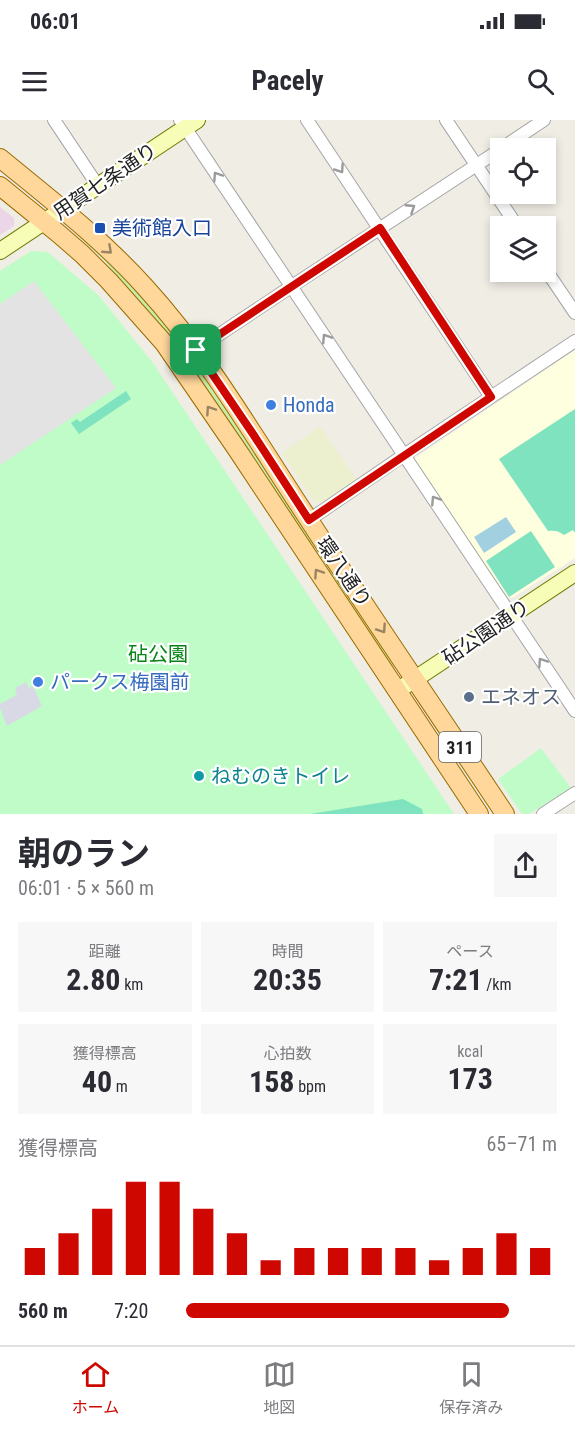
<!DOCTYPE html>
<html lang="ja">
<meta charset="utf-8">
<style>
body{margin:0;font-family:"Roboto Condensed","Noto Sans JP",sans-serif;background:#f7f7f7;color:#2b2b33;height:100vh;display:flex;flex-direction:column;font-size:22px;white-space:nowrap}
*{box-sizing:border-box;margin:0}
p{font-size:20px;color:#7c7c81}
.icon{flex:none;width:33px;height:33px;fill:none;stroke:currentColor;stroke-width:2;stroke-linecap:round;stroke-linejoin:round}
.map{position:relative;height:694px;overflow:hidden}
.sheet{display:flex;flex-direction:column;background:#fff;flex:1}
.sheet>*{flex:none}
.buttons{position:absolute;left:490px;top:18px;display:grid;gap:12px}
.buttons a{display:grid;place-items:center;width:66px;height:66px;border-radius:0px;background:#fff;box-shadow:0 3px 9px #0003;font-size:30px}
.pin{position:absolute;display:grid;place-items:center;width:51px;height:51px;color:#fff;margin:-26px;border-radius:12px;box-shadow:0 3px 9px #0006}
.round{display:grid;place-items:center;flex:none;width:63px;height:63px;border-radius:0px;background:#f7f7f7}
.overview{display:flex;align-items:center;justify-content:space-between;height:102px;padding:0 18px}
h1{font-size:33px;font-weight:700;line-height:45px}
.figures{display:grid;grid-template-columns:repeat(3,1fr);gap:9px;height:102px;padding:6px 18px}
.figures div{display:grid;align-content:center;border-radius:0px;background:#f7f7f7;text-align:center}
.figures b{font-size:30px;font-weight:700}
.figures small{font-size:16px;font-weight:400}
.figures p{font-size:16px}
.chart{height:168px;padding:12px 18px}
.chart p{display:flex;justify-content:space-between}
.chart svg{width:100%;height:108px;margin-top:6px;stroke:#ce0700;stroke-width:6}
ul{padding:0 18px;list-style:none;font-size:20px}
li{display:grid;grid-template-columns:96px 72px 1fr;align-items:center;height:45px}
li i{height:15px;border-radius:8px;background:#ce0700}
.status{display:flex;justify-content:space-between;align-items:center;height:42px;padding:0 30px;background:#fff;direction:ltr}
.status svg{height:16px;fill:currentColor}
header{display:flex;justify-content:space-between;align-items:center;height:78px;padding:0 18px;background:#fff;font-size:27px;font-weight:700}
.tabs{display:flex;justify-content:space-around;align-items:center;height:84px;border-top:2px solid #e1e1e2;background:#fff;font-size:16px;color:#7c7c81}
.tabs a{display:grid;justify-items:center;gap:3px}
.tabs .selected{color:#ce0700}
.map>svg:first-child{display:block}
.industrial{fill:#ead6e6}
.education{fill:#feffdf}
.farmland{fill:#ecf0cf}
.grass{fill:#c8eda8}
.park{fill:#c0fcc7}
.pitch{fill:#7fe3c0}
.parking{fill:#e3e3e3}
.plaza{fill:#d9d9e6}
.water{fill:#a3d0e0}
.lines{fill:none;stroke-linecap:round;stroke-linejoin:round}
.street-casing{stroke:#a6a6a6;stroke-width:14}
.secondary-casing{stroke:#6b7c00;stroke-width:18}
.primary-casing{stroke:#9a6c00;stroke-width:20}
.street{stroke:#fff;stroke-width:12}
.secondary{stroke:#f7fdb6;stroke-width:16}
.primary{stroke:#ffd79b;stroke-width:18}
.oneway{stroke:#9a9a9a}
.oneway2{stroke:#9a8463}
.route-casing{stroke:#fff;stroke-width:12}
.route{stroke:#ce0700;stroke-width:8}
.transit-dot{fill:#1a4fb4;stroke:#fff;stroke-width:2}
.shop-dot{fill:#3f7fe0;stroke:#fff;stroke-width:2}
.service-dot{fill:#5c6f8a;stroke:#fff;stroke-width:2}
.culture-dot{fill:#0f9aa8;stroke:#fff;stroke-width:2}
.labels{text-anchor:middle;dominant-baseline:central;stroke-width:4.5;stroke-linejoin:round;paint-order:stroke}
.shield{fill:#fff;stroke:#626262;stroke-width:1.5}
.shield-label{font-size:18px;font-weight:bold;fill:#1f1f1f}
.street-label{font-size:20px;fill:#1f1f1f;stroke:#fff}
.transit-label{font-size:20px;fill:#164399;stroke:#fff;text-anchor:start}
.shop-label{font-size:20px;fill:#366cbe;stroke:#fff;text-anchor:start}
.park-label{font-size:20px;fill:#068515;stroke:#fff}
.service-label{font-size:20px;fill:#4e5e75;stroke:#fff;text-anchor:start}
.culture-label{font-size:20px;fill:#0d838f;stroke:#fff;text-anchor:start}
</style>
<div class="status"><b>06:01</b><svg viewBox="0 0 49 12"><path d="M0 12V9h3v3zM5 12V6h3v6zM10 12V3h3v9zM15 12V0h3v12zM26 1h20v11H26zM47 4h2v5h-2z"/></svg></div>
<header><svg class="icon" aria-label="menu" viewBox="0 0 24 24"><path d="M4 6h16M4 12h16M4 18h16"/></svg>Pacely<svg class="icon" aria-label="search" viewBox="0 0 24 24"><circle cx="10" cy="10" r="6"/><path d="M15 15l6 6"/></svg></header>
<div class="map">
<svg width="575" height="694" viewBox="0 0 575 694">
<rect width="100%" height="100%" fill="#f0ede5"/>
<path class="industrial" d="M0,87L14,98V106L0,115Z"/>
<path class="education" d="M575,230V438L512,478L508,477L413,343L415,338Z"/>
<path class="farmland" d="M320,306L357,360L322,383L314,381L282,333Z"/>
<path class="grass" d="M76,110C102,134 128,159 151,186C171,209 189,235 207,260L396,544L391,548L129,172L105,141L75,113Z"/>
<path class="park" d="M31,131L48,132L99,176L153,243L454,694H0V151Z
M541,628L571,668L529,694H522L498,659Z"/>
<path class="pitch" d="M126,271L131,279L79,314L71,303L77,299L80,302Z
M575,289V413L573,410L564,415C559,411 555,410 548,411L499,339Z
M531,411L555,447L509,477L486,441Z
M403,679L422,689L423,694H310Z"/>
<path class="parking" d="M34,161L116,268L0,345V184Z"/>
<path class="plaza" d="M26,562L29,568L33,566L42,586L7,606L0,588V584L17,575L15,568Z"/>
<path class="water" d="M506,397L516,412L484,433L474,417Z"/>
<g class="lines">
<g class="street-casing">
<path id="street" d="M54,0L98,66
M180,0L575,591
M307,0L491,277
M446,0L517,106
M502,28L544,0
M546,150L575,193
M196,230L292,166L501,29
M309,400L410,331L575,221
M543,694L575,673"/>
</g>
<g class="secondary-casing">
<path id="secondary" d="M0,131L197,0
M397,571L575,453"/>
</g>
<g class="primary-casing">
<path id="primary" d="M0,38C50,79 102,119 145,167C209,237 257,322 309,400C373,499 440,596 505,694
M0,66L59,114L82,134L109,161L164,223L236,328L479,694"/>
</g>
<use href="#street" class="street"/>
<use href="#secondary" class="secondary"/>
<use href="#primary" class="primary"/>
</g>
<defs><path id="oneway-chevron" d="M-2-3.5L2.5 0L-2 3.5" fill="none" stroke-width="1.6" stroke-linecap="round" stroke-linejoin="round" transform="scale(1.5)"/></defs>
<g class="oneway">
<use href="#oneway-chevron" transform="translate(340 49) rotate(56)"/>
<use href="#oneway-chevron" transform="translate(217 56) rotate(-124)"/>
<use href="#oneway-chevron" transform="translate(411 88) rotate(-33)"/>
<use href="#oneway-chevron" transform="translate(326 218) rotate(-123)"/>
<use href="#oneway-chevron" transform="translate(435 380) rotate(-123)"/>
<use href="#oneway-chevron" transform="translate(542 542) rotate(-124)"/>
</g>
<g class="oneway2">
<use href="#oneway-chevron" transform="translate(108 130) rotate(43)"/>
<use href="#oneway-chevron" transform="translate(210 290) rotate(-124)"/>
<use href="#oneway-chevron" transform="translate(318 453) rotate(-124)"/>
<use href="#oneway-chevron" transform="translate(382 509) rotate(56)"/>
</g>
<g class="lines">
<g class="route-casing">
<path id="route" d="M380,108L491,277L309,400L253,314L196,230Z"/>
</g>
<use href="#route" class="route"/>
</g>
<rect class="transit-dot" x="94" y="102" width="12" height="12" rx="3"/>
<g class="shop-dot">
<circle cx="271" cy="285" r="6"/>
<circle cx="38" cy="562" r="6"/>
</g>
<circle class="service-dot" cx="469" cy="577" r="6"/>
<circle class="culture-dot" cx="199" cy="656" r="6"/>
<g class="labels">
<rect class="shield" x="439" y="612" width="42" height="30" rx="4.5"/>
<g class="shield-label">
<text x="460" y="627">311</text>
</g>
<g class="street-label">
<text transform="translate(105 61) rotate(-34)">用賀七条通り</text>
<text transform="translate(344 452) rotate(56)">環八通り</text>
<text transform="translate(486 512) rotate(-34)">砧公園通り</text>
</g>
<g class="transit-label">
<text x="112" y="108">美術館入口</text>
</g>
<g class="shop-label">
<text x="283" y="285">Honda</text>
<text x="50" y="562">パークス梅園前</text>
</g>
<g class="park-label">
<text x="158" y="534">砧公園</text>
</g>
<g class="service-label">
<text x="481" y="577">エネオス</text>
</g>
<g class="culture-label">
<text x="211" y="656">ねむのきトイレ</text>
</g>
</g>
</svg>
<div class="buttons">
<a><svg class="icon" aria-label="locate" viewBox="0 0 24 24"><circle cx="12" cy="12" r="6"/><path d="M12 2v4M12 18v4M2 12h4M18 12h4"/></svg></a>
<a><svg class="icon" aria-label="layers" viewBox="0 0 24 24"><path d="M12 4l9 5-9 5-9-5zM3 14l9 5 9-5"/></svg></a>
</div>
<div class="pin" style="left:196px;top:230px;background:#1e9e55"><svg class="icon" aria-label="arrive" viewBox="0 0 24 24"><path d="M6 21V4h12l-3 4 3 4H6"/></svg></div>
</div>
<section class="sheet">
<div class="overview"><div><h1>朝のラン</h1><p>06:01 · 5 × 560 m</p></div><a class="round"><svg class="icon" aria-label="share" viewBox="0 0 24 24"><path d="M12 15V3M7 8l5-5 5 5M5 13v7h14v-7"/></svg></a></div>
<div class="figures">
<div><p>距離</p><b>2.80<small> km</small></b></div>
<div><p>時間</p><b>20:35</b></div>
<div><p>ペース</p><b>7:21<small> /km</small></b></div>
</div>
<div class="figures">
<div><p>獲得標高</p><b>40<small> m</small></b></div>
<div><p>心拍数</p><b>158<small> bpm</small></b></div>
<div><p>kcal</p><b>173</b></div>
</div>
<div class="chart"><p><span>獲得標高</span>65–71 m</p>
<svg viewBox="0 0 160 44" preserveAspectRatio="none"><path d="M5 44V33M15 44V27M25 44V17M35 44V6M45 44V6M55 44V17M65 44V27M75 44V38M85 44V33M95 44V33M105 44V33M115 44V33M125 44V38M135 44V33M145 44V27M155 44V33"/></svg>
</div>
<ul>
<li><b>560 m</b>7:20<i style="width:87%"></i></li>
</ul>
</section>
<nav class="tabs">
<a class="selected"><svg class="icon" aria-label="home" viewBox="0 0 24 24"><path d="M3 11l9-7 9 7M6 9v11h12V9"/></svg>ホーム</a>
<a><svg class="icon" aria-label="map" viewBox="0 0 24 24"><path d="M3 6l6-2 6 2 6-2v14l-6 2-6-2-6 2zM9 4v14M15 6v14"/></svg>地図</a>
<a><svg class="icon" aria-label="saved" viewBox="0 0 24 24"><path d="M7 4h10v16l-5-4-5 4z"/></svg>保存済み</a>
</nav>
